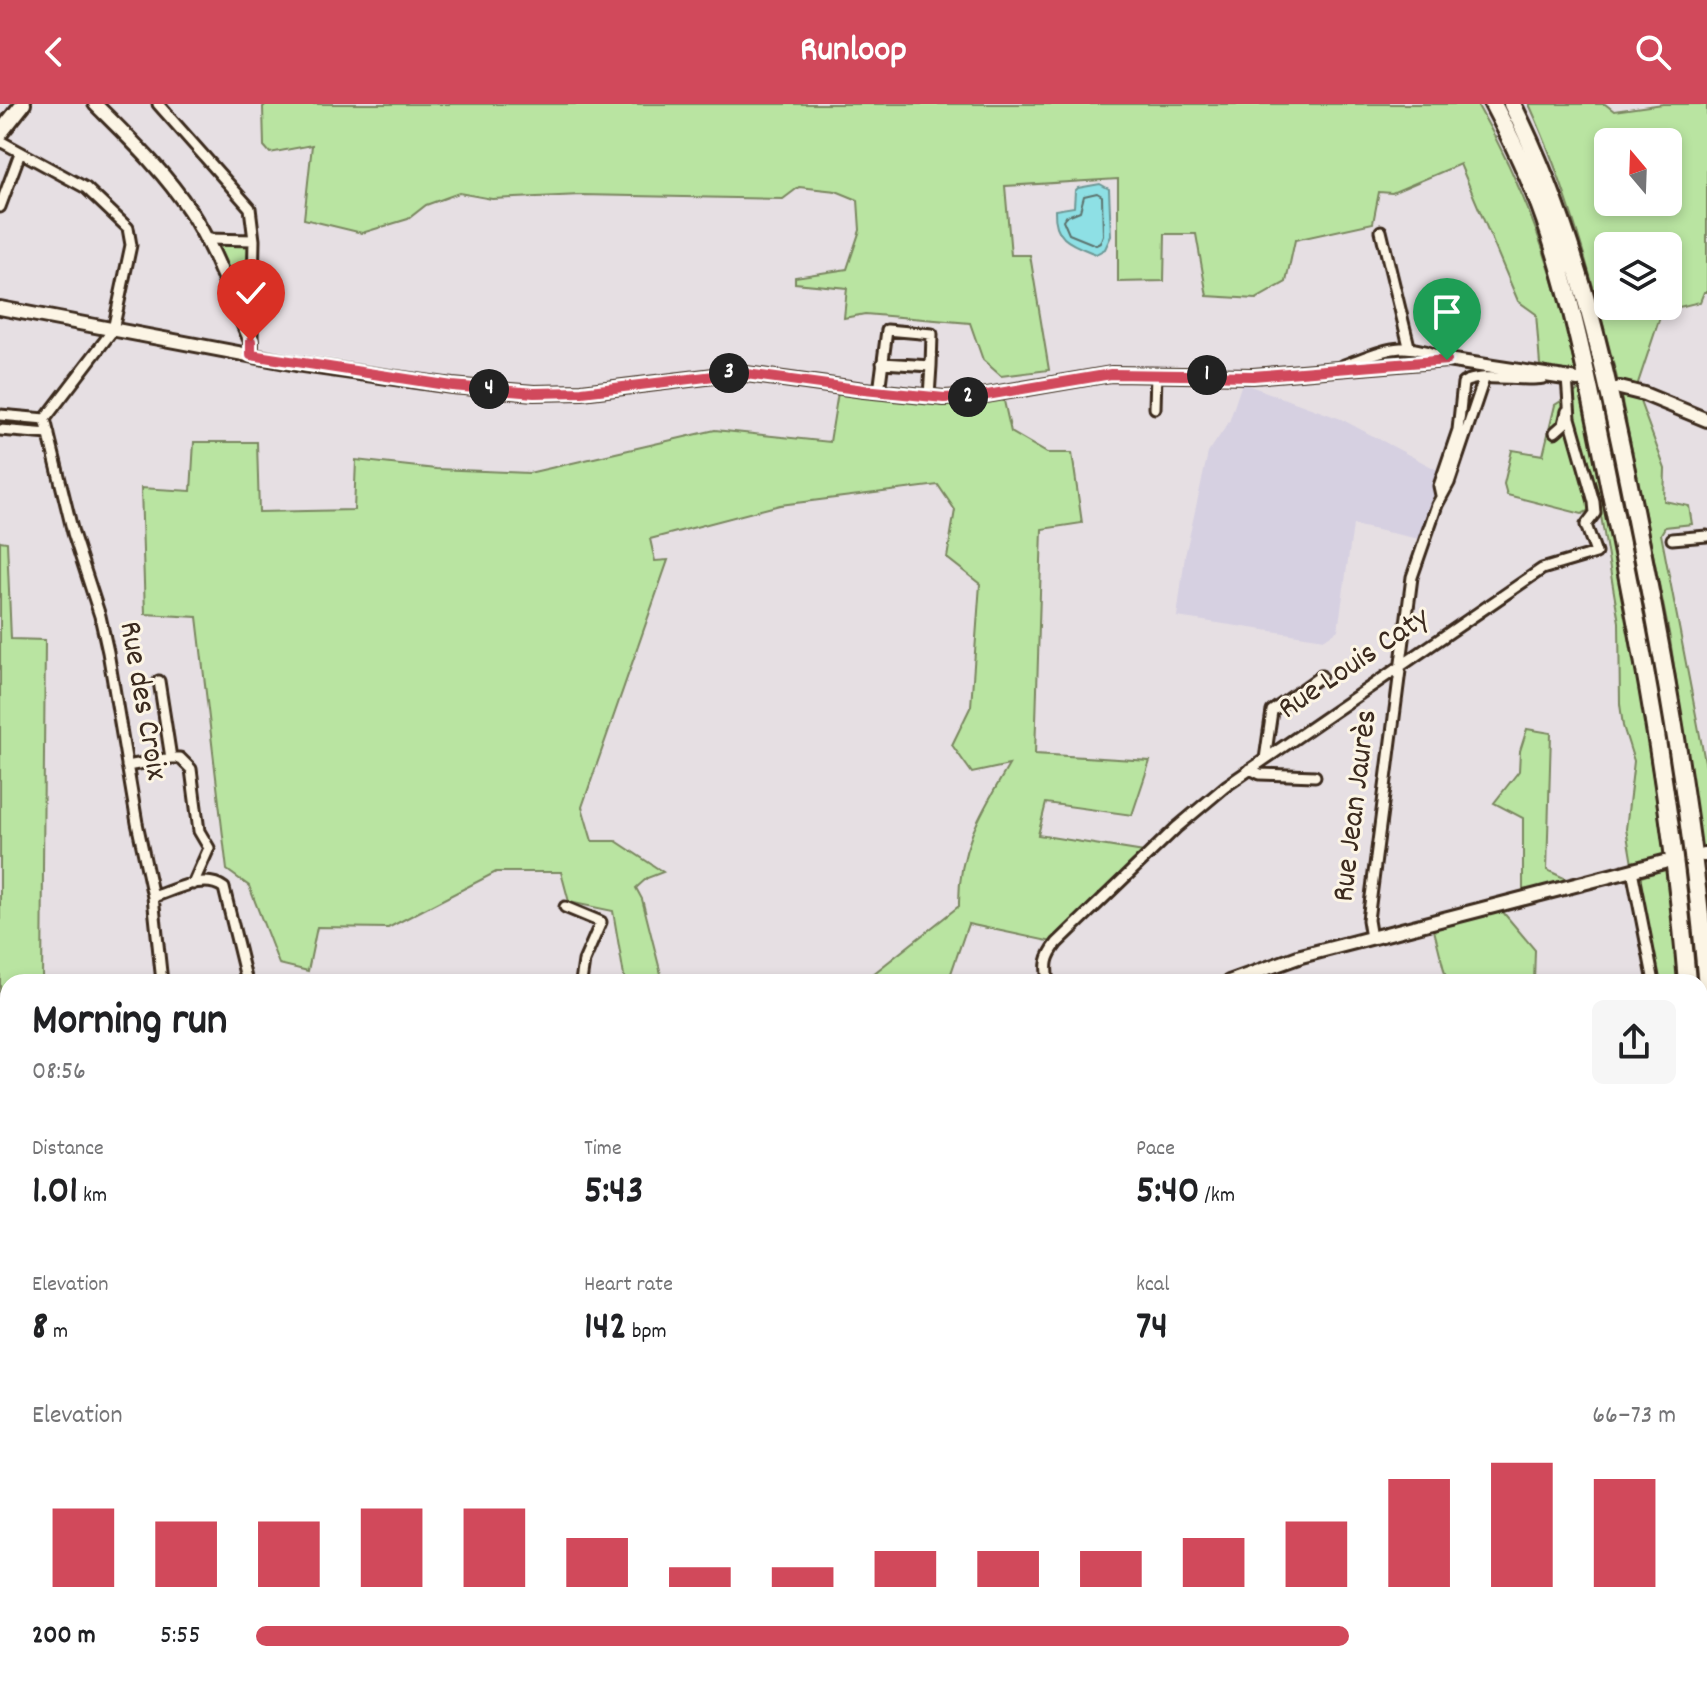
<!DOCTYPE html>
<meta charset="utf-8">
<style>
body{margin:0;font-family:Dekko,sans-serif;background:#f6f6f6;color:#202124;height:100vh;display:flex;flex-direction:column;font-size:30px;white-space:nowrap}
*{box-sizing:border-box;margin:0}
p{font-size:26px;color:#757577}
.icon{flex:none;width:44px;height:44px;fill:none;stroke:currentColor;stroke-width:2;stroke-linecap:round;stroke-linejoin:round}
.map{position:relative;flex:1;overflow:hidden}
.details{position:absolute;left:0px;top:870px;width:1708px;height:710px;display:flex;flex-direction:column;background:#fff;border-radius:24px 24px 0 0;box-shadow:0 4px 12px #0003}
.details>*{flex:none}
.needle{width:52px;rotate:341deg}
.tools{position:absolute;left:1594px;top:24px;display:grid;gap:16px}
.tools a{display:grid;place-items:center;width:88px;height:88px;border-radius:12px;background:#fff;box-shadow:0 4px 12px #0003;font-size:40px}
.pin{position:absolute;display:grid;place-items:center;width:68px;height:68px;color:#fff;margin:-82px -34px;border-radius:50% 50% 50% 0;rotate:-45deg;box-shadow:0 0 8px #0007}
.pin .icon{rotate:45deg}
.km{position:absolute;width:40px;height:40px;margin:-20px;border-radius:50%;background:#222;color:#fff;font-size:22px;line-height:40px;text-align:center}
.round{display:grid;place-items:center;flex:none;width:84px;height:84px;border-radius:12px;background:#f6f6f6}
.head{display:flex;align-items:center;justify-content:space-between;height:136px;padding:0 32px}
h1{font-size:44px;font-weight:700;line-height:60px}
.stats{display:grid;grid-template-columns:repeat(3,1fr);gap:12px;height:136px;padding:8px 32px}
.stats div{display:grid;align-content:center}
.stats b{font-size:40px;font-weight:700}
.stats small{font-size:22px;font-weight:400}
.stats p{font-size:22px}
.chart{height:224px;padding:16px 32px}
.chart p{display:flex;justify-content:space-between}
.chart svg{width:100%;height:144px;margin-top:8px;stroke:#d1495b;stroke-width:6}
ul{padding:0 32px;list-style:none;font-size:26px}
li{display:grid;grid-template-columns:128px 96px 1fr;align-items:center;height:60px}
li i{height:20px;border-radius:10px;background:#d1495b}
header{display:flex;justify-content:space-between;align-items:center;height:104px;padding:0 32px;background:#d1495b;color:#fff;font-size:36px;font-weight:700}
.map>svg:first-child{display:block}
.built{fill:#d6d0e1}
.green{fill:#b9e4a1;stroke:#7a8760;stroke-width:2;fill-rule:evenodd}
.water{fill:#8ee0e5;stroke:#6d9795;stroke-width:2}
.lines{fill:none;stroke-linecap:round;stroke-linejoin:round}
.shore{stroke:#5c736e;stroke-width:2}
.street-casing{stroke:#3b2a1e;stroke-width:15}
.secondary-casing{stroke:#3b2a1e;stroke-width:18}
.primary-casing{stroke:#3b2a1e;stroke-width:20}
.highway-casing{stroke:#3b2a1e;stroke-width:22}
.street{stroke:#fcf5e5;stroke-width:9}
.secondary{stroke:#fcf5e5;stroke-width:12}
.primary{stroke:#fcf5e5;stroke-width:14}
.highway{stroke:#fcf5e5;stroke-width:16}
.route-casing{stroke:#fff;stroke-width:16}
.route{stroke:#d1495b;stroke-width:10}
.labels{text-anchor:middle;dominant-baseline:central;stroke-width:6;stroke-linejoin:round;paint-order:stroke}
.street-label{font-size:32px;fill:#3b2a1e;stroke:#fcf5e5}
</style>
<header><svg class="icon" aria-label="back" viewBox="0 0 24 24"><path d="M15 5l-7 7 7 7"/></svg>Runloop<svg class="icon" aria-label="search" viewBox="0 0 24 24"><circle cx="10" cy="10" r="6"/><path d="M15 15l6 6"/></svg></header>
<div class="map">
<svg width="1707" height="1579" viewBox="0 0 1707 1579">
<rect width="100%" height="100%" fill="#e6dfe3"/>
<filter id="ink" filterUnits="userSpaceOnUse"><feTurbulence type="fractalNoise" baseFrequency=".0125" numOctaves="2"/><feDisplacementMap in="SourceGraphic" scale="16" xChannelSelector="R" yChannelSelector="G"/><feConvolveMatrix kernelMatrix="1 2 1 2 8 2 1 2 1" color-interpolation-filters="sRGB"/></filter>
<g filter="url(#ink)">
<path class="built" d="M1242,279L1341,315L1445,370L1441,391L1424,436L1353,421L1338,526L1325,535L1177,513L1185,452L1208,349L1229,318Z"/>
<path class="green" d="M266,0H1477C1524,82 1559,177 1576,270L1561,269L1540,261L1536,210L1518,197L1460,60L1392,89L1379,88L1373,119L1295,136L1286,178L1256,195L1207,192L1196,130H1165L1164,177L1118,178V75L1005,82L1011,151H1030L1049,266L1001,272L983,256L970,219L865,210L844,214L847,184L795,179V173L847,165L860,126L858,96L836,87L799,83L783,95L581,91L492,95L459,89L426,101L408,115L362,129L304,115L312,41L270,49L264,42L263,3Z
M1529,0H1605L1614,7L1663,0H1707V188H1704L1700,198L1662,207L1637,282L1618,278C1594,183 1570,90 1529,0ZM1608,38H1668V98H1608ZM1608,142H1668V202H1608Z
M226,140L246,141L248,144V197L241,199L237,193L218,149L221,143Z
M839,282L944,294L1002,288L1011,328L1047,349H1072L1082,419L1042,425L1035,650L1150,657L1132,711L1046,699L1038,731L1150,749L1057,839L968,820L948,878H863L959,802C958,745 981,708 1009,661L972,669L952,641L971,602L980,480L947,454L955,406L938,381L780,401L650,435L655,457L668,456L582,703L592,737H616L663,768L647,774L636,784L642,795L663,878H625L613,807L569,798L561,768H496L388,824L317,823L308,867L279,860L249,782L227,766L197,513L145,510L141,384L191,387L194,338H257L259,408L354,406L356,356L436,365L529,369L715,326L830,338Z
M1580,285C1613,440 1644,595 1664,752L1632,760L1626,725L1634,657L1623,622L1620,600L1619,518L1599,400L1582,410L1507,391L1504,380L1512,346L1543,351L1555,301Z
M1621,292L1639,295L1665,365L1664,397L1689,402L1692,420L1665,423L1661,430L1707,668V745L1702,746L1669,529Z
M0,437L7,438L11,535L45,536L42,878H8V968H0Z
M1527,625L1551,629L1547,766L1577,780L1523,795V714L1494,699L1519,667L1520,647Z
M1666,765L1679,878H1654L1637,790L1641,773Z
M1497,801L1535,846L1534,878H1447L1432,818Z
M1707,1063V1176L1700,1194V1096Z
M0,1093H8V1139L0,1132Z
M8,1341V1572H175V1574L141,1579H0V1342Z
M1700,1532L1707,1536V1579H1667L1669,1572H1700Z
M248,1572H879L876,1575L918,1572H1179L1168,1579H848L844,1575L837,1579H248Z"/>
<path class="water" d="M1100,80L1109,85L1111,132L1105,145L1096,150C1071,140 1054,136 1055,106L1074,103L1075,87L1078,84Z"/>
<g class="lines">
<path class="shore" d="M1097,89L1102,92L1103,131L1100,139L1096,141L1069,130L1063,116L1065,113L1080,107L1084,92Z"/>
<g class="street-casing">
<path id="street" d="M158,0L250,104L254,136L252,234
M0,37L86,84L128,124L131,141L113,226L45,315
M0,103L20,49
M1381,127L1409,242
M206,135L254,136
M882,259L931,262L929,292
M1344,261C1386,246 1404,234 1447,256
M879,288L887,226L932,230L931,262
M1155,304L1156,270
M0,311L45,315
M45,315L73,429L100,512L108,548L137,719L153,793L162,878
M0,326L49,330
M1555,328L1564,320L1567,307
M1441,391L1439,382L1458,326L1463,279C1481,268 1520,278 1543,274
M1672,435L1707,432
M159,577L171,654H180L191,665L199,727L209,744L193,780
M1265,655L1272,607L1321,572
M127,662L171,654
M1250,665L1260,670L1315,672
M1632,766L1654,878
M153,793C175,786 204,769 224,784L247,878
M565,803L601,818L584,857L581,878
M1371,834L1368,816L1412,473L1437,401L1449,379L1484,275
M1048,878C1045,861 1046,853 1057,839L1176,724L1226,682L1542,465L1596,449L1586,421L1595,409L1594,398L1570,314L1567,274
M0,1015L8,1016
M0,1277L5,1342
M1700,1311V1320
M1700,1461L1707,1436
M174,1572L175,1579
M870,1579L879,1572
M1667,1579L1669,1572"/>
</g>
<g class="secondary-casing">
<path id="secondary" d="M95,0C129,34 164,67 190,107C216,147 231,194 251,237V251
M0,204L296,260L452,282L534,289L582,288L739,269L864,286L944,294L981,292L1111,270L1253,272L1447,256L1578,276
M1620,284L1644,290L1707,316
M1703,751H1707
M1229,878L1301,852L1664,758
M0,1342L8,1341"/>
</g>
<g class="primary-casing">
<path id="primary" d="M0,29L23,0"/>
</g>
<g class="highway-casing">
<path id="highway" d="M1493,0C1513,38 1531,76 1545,116C1577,210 1594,308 1614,405C1646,561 1674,719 1687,878
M1512,0C1578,131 1608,274 1636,416C1667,570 1694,726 1707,883
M1700,1051L1707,992
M1536,1579V1572
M1556,1579V1572"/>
</g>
<use href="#street" class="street"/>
<use href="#secondary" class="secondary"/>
<use href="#primary" class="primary"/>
<use href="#highway" class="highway"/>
</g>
</g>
<g class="lines" filter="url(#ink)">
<g class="route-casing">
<path id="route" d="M251,237V251L452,282L534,289L582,288L739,269L864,286L944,294L981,292L1111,270L1253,272L1447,256"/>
</g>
<use href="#route" class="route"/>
</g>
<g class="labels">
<g class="street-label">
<text transform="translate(1355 561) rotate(-34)">Rue Louis Caty</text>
<text transform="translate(141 597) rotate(80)">Rue des Croix</text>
<text transform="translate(1357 702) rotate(-83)">Rue Jean Jaurès</text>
</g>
</g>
</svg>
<div class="tools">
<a><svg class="needle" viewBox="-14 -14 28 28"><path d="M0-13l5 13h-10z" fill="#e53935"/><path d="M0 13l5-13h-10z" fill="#757577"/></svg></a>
<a><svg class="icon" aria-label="layers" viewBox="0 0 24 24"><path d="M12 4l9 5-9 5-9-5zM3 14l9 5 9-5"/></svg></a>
</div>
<div class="pin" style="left:1447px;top:256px;background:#1e9e55"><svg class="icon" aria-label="arrive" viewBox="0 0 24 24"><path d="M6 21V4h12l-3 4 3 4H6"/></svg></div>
<div class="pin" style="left:251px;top:237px;background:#d93025"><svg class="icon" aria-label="check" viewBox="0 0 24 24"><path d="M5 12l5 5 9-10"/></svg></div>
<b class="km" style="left:1207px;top:271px">1</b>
<b class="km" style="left:968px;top:293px">2</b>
<b class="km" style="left:729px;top:269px">3</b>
<b class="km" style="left:489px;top:285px">4</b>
<section class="details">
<div class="head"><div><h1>Morning run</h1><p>08:56</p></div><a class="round"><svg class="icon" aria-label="share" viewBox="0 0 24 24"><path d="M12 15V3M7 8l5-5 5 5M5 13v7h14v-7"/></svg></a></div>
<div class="stats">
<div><p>Distance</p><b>1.01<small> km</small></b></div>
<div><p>Time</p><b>5:43</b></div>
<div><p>Pace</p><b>5:40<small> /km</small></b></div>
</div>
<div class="stats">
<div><p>Elevation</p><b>8<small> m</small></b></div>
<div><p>Heart rate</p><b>142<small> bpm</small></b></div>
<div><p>kcal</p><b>74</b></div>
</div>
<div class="chart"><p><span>Elevation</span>66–73 m</p>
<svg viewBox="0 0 160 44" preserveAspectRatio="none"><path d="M5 44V20M15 44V24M25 44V24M35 44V20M45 44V20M55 44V29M65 44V38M75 44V38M85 44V33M95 44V33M105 44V33M115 44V29M125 44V24M135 44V11M145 44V6M155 44V11"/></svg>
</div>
<ul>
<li><b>200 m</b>5:55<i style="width:77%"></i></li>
</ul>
</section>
</div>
